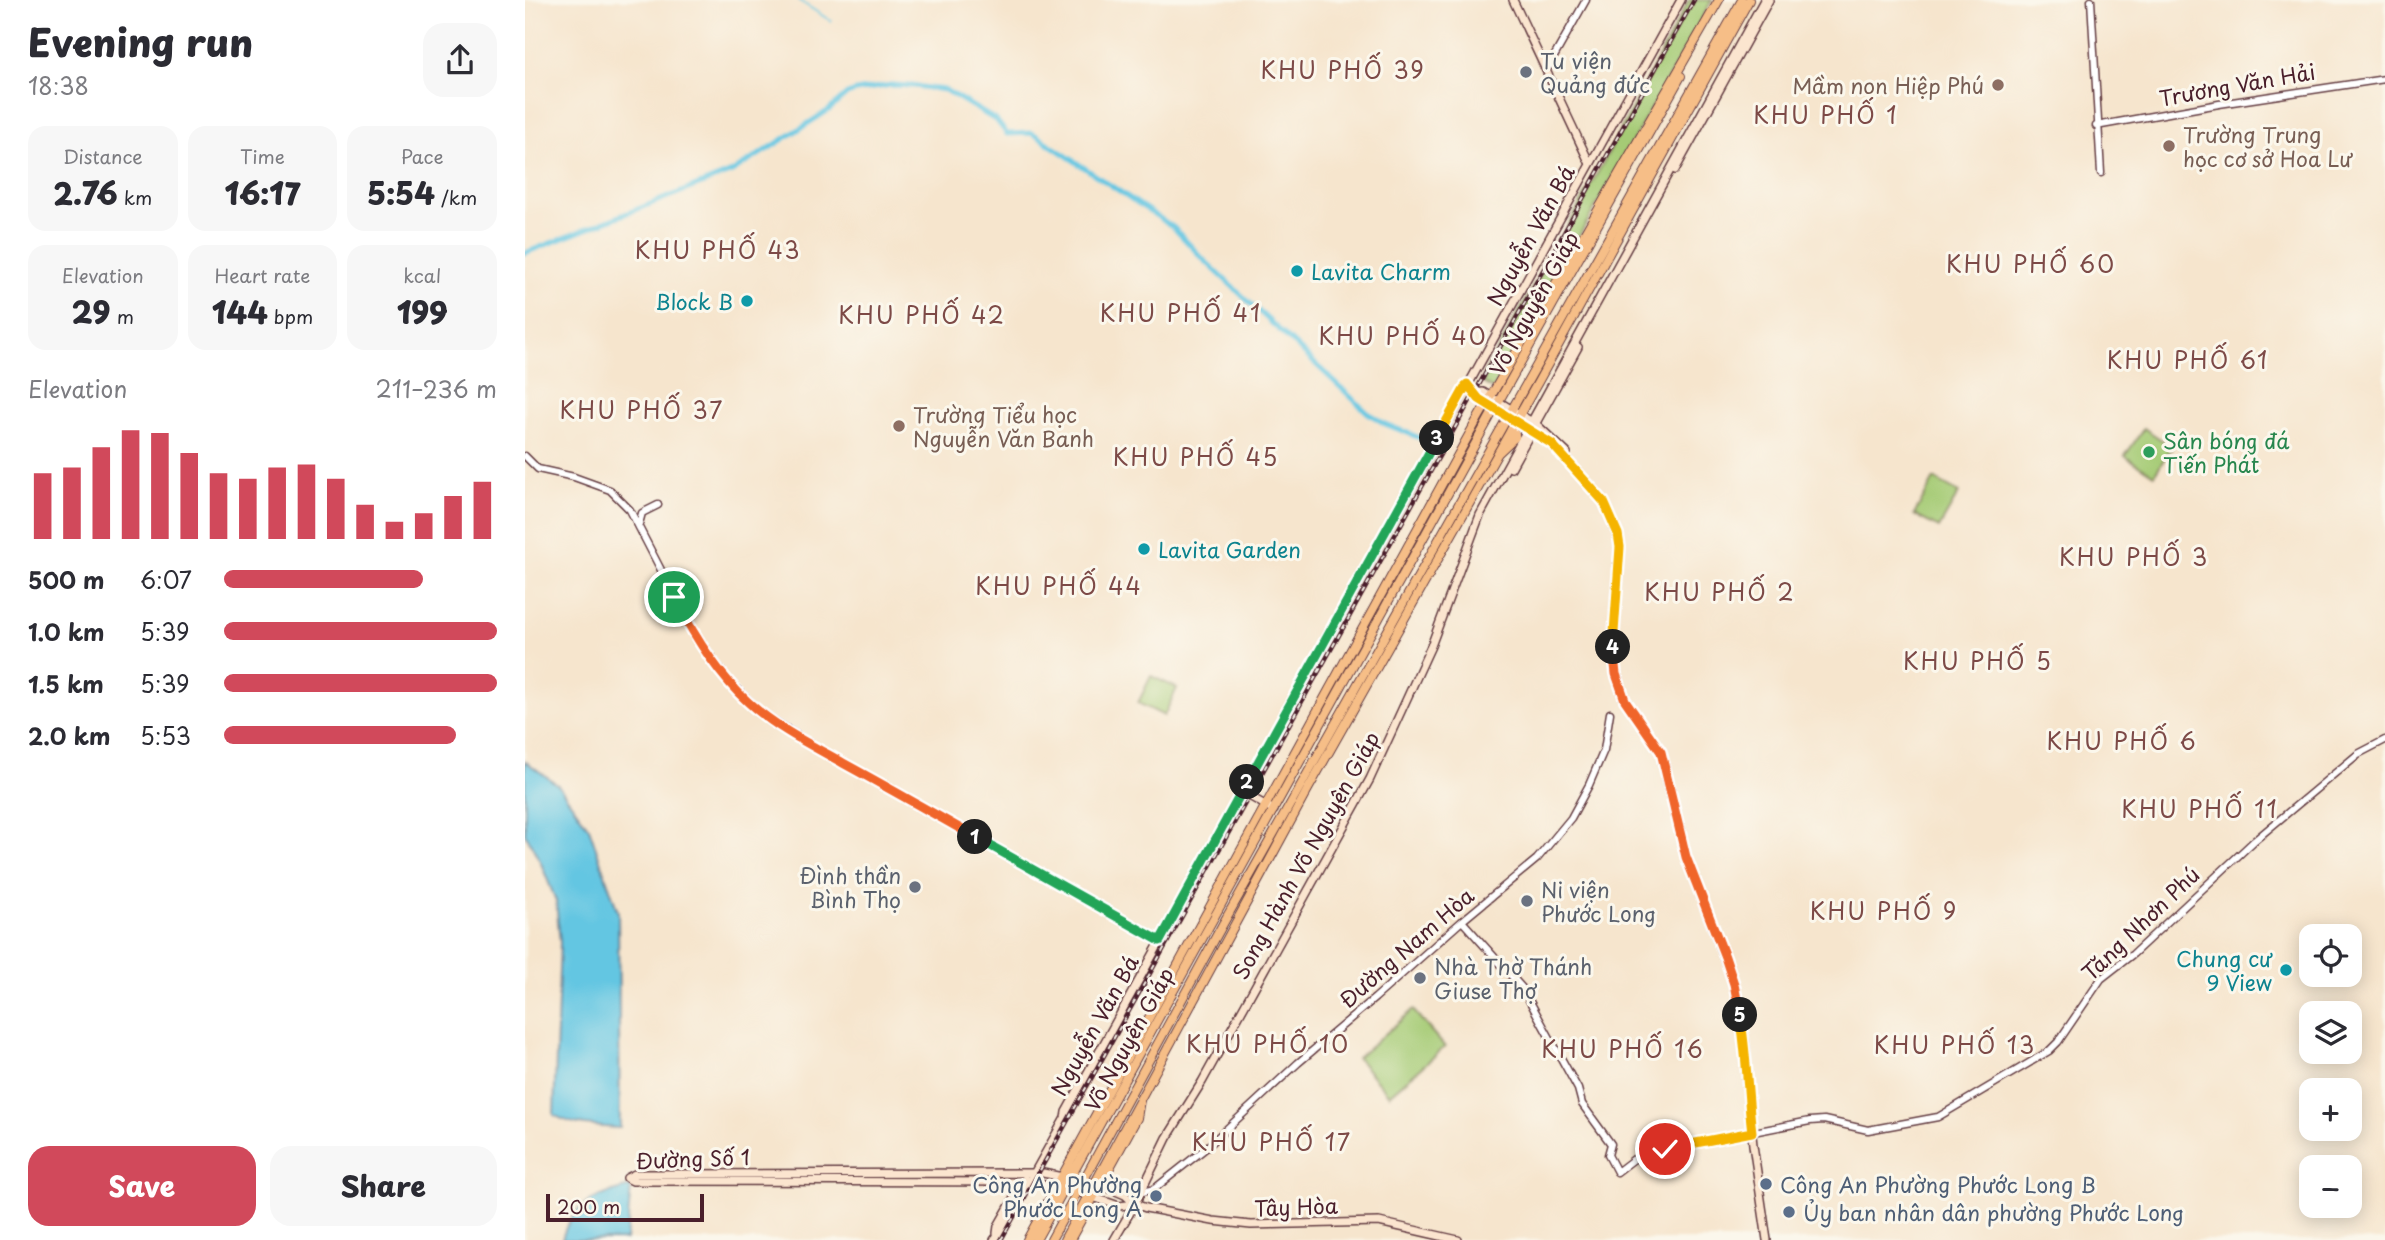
<!DOCTYPE html>
<meta charset="utf-8">
<style>
body{margin:0;font-family:"Playpen Sans",sans-serif;background:#f7f7f7;color:#2b2b33;height:100vh;display:flex;flex-direction:column;font-size:26px;white-space:nowrap}
*{box-sizing:border-box;margin:0}
p{font-size:23px;color:#7c7c81}
.icon{flex:none;width:38px;height:38px;fill:none;stroke:currentColor;stroke-width:2;stroke-linecap:round;stroke-linejoin:round}
.map{position:relative;flex:1;overflow:hidden}
.details{display:flex;flex-direction:column;background:#fff;width:525px}
.details>*{flex:none}
.controls{position:absolute;left:1774px;top:924px;display:grid;gap:14px}
.controls a{display:grid;place-items:center;width:63px;height:63px;border-radius:14px;background:#fff;box-shadow:0 4px 18px #0003;font-size:35px}
.scale{position:absolute;left:21px;bottom:18px;width:158px;box-sizing:border-box;padding-left:7px;border:4px solid #4a1f2b;border-top:0;font-size:19px;line-height:24px;white-space:nowrap;color:#4a1f2b;-webkit-text-stroke:5px #fbf7ec;paint-order:stroke}
.pin{position:absolute;display:grid;place-items:center;width:60px;height:60px;color:#fff;margin:-30px;border:4px solid #fff;border-radius:50%;box-shadow:0 2px 7px #0007}
.km{position:absolute;width:35px;height:35px;margin:-18px;border-radius:50%;background:#222;color:#fff;font-size:19px;line-height:35px;text-align:center}
.round{display:grid;place-items:center;flex:none;width:74px;height:74px;border-radius:21px;background:#f7f7f7}
.headline{display:flex;align-items:center;justify-content:space-between;height:119px;padding:0 28px}
h1{font-size:38px;font-weight:800;line-height:52px}
.stats{display:grid;grid-template-columns:repeat(3,1fr);gap:10px;height:119px;padding:7px 28px}
.stats div{display:grid;align-content:center;border-radius:18px;background:#f7f7f7;text-align:center}
.stats b{font-size:30px;font-weight:800}
.stats small{font-size:19px;font-weight:400}
.stats p{font-size:19px}
.chart{height:196px;padding:14px 28px}
.chart p{display:flex;justify-content:space-between}
.chart svg{width:100%;height:126px;margin-top:7px;stroke:#d1495b;stroke-width:6}
.cta{display:flex;gap:14px;margin-top:auto;padding:14px 28px}
.cta a{flex:1;height:80px;border-radius:21px;background:#d1495b;color:#fff;font-size:28px;font-weight:800;line-height:80px;text-align:center}
.cta a+a{background:#f7f7f7;color:#2b2b33}
ul{padding:0 28px;list-style:none;font-size:23px}
li{display:grid;grid-template-columns:112px 84px 1fr;align-items:center;height:52px}
li i{height:18px;border-radius:9px;background:#d1495b}
main{display:flex;flex:1;min-height:0}
.map>svg:first-child{display:block}
.green{fill:#a5cb75;stroke:#787550;stroke-width:2}
.water{fill:#63c6e2;stroke:#567286;stroke-width:2}
.lines{fill:none;stroke-linecap:round;stroke-linejoin:round}
.stream{stroke:#63c6e2;stroke-width:2}
.canal{stroke:#63c6e2;stroke-width:5}
.tertiary-casing{stroke:#643d43;stroke-width:9}
.secondary-casing{stroke:#643d43;stroke-width:10}
.primary-casing{stroke:#643d43;stroke-width:10}
.trunk-casing{stroke:#643d43;stroke-width:10}
.tertiary{stroke:#fff;stroke-width:6}
.secondary{stroke:#fbe5cf;stroke-width:7}
.primary{stroke:#f6be87;stroke-width:8}
.trunk{stroke:#f6be87;stroke-width:8}
.rail-casing{stroke:#4a1f2b;stroke-width:4.5}
.rail{stroke:#fbf7ec;stroke-width:2;stroke-dasharray:5;stroke-linecap:butt}
.split-1-casing{stroke:#fff;stroke-width:14}
.split-2-casing{stroke:#fff;stroke-width:14}
.split-3-casing{stroke:#fff;stroke-width:14}
.split-4-casing{stroke:#fff;stroke-width:14}
.split-5-casing{stroke:#fff;stroke-width:14}
.split-6-casing{stroke:#fff;stroke-width:14}
.split-1{stroke:#f0652b;stroke-width:9}
.split-2{stroke:#22a559;stroke-width:9}
.split-3{stroke:#22a559;stroke-width:9}
.split-4{stroke:#f5b400;stroke-width:9}
.split-5{stroke:#f0652b;stroke-width:9}
.split-6{stroke:#f5b400;stroke-width:9}
.worship-dot{fill:#6b7280;stroke:#fbf7ec;stroke-width:2.5}
.education-dot{fill:#8d6e63;stroke:#fbf7ec;stroke-width:2.5}
.culture-dot{fill:#0f9aa8;stroke:#fbf7ec;stroke-width:2.5}
.leisure-dot{fill:#2e9e5b;stroke:#fbf7ec;stroke-width:2.5}
.service-dot{fill:#5c6f8a;stroke:#fbf7ec;stroke-width:2.5}
.labels{text-anchor:middle;dominant-baseline:central;stroke-width:6;stroke-linejoin:round;paint-order:stroke}
.worship-label{font-size:21px;fill:#5b616d;stroke:#fbf7ec;text-anchor:start}
.street-label{font-size:21px;fill:#4a1f2b;stroke:#fbf7ec}
.education-label{font-size:21px;fill:#785e54;stroke:#fbf7ec;text-anchor:start}
.culture-label{font-size:21px;fill:#0d838f;stroke:#fbf7ec;text-anchor:start}
.leisure-label{font-size:21px;fill:#27864d;stroke:#fbf7ec;text-anchor:start}
.service-label{font-size:21px;fill:#4e5e75;stroke:#fbf7ec;text-anchor:start}
.neighbourhood-label{font-size:23px;letter-spacing:2px;fill:#7d4a47;stroke:#fbf7ec}
</style>
<main>
<section class="details">
<div class="headline"><div><h1>Evening run</h1><p>18:38</p></div><a class="round"><svg class="icon" aria-label="share" viewBox="0 0 24 24"><path d="M12 15V3M7 8l5-5 5 5M5 13v7h14v-7"/></svg></a></div>
<div class="stats">
<div><p>Distance</p><b>2.76<small> km</small></b></div>
<div><p>Time</p><b>16:17</b></div>
<div><p>Pace</p><b>5:54<small> /km</small></b></div>
</div>
<div class="stats">
<div><p>Elevation</p><b>29<small> m</small></b></div>
<div><p>Heart rate</p><b>144<small> bpm</small></b></div>
<div><p>kcal</p><b>199</b></div>
</div>
<div class="chart"><p><span>Elevation</span>211–236 m</p>
<svg viewBox="0 0 160 44" preserveAspectRatio="none"><path d="M5 44V21M15 44V19M25 44V12M35 44V6M45 44V7M55 44V14M65 44V21M75 44V23M85 44V19M95 44V18M105 44V23M115 44V32M125 44V38M135 44V35M145 44V29M155 44V24"/></svg>
</div>
<ul>
<li><b>500 m</b>6:07<i style="width:73%"></i></li>
<li><b>1.0 km</b>5:39<i style="width:100%"></i></li>
<li><b>1.5 km</b>5:39<i style="width:100%"></i></li>
<li><b>2.0 km</b>5:53<i style="width:85%"></i></li>
</ul>
<div class="cta"><a>Save</a><a>Share</a></div>
</section>
<div class="map">
<svg width="1860" height="1240" viewBox="0 0 1860 1240">
<rect width="100%" height="100%" fill="#fbf7ec"/>
<filter id="ink" filterUnits="userSpaceOnUse"><feTurbulence type="fractalNoise" baseFrequency=".0143" numOctaves="2"/><feDisplacementMap in="SourceGraphic" scale="14" xChannelSelector="R" yChannelSelector="G"/><feConvolveMatrix kernelMatrix="1 2 1 2 8 2 1 2 1" color-interpolation-filters="sRGB"/></filter>
<filter id="wash" filterUnits="userSpaceOnUse"><feTurbulence type="fractalNoise" baseFrequency=".00686" numOctaves="4" result="noise"/><feDisplacementMap in="SourceGraphic" scale="28" xChannelSelector="R" yChannelSelector="G"/><feGaussianBlur stdDeviation="1.57" result="paint"/><feColorMatrix in="noise" values="0 0 0 0 0 0 0 0 0 0 0 0 0 0 0 0 0 1.4 0 .05"/><feComposite in="paint" operator="in"/></filter>
<g filter="url(#wash)">
<rect width="100%" height="100%" fill="#f6e5cd"/>
<path class="green" d="M1164,0H1187L968,389L958,383L960,371L1078,163Z
M1619,428L1647,447L1629,475L1600,456Z
M1409,479L1434,493L1414,528L1389,515Z
M626,676L652,688L639,716L613,703Z
M888,1010L920,1047L864,1095L832,1058Z"/>
<path class="water" d="M0,761L33,785L64,828L93,912L95,1128C71,1126 50,1127 29,1115L35,942L31,901L15,861L0,833Z
M106,1187L101,1240H37C45,1204 73,1195 106,1187Z"/>
<g class="lines">
<path class="stream" d="M273,0L306,21"/>
<path class="canal" d="M0,253L207,172L304,110L322,94L331,91L366,85L389,86L420,90L472,121L482,134L507,133L512,136L648,227L679,260L843,413L860,424L905,442"/>
</g>
</g>
<g filter="url(#ink)">
<g class="lines">
<g class="tertiary-casing">
<path id="tertiary" d="M1566,0L1576,173
M1021,71L1061,0
M1571,126L1694,104L1860,79
M0,456L13,469L49,477L85,490L105,510L167,630L202,679L234,711L298,752L635,941
M114,524L117,513L133,505
M937,921L998,989L1053,1089L1057,1104L1086,1144L1083,1155L1092,1172L1109,1159L1126,1152L1285,1121L1299,1120L1343,1130L1413,1117L1524,1051L1533,1042L1576,979L1608,954L1729,841L1833,754L1860,740
M614,1193L629,1189L681,1148L773,1063L850,998L937,921L1012,859L1046,818L1064,785L1079,750L1085,713"/>
</g>
<g class="secondary-casing">
<path id="secondary" d="M988,0L1065,164
M1150,170L1244,0
M942,384L954,399L1021,439L1035,452L1079,502L1093,534L1095,547L1088,636L1091,674L1100,700L1136,752L1161,857L1209,984L1220,1043L1222,1085L1228,1145L1242,1240
M951,393L958,392L1012,425L1042,453
M986,468L1053,347
M717,792L749,810
M102,1178L110,1174L518,1173L576,1185L600,1195L610,1204L621,1208L688,1221L726,1225L854,1222L933,1240
M102,1178L108,1181L504,1182L553,1192L594,1206L610,1204
M472,1233L473,1226L500,1179
M469,1240L478,1229L540,1118L541,1112L1156,0
M589,1240L610,1204L642,1138L677,1082L845,779L906,646L955,515L1239,0"/>
</g>
<g class="primary-casing">
<path id="primary" d="M974,452L990,437V433L986,430
M545,1240L612,1118L615,1100"/>
</g>
<g class="trunk-casing">
<path id="trunk" d="M502,1240L951,422L1194,0
M511,1240L970,408L1156,76
M526,1240L699,922L1217,0
M539,1240L782,791L1013,382L1224,0"/>
</g>
<use href="#tertiary" class="tertiary"/>
<use href="#secondary" class="secondary"/>
<use href="#primary" class="primary"/>
<use href="#trunk" class="trunk"/>
<g class="rail-casing">
<path id="rail" d="M476,1240L1169,0"/>
</g>
<use href="#rail" class="rail"/>
</g>
</g>
<g class="lines" filter="url(#ink)">
<g class="split-1-casing">
<path id="split-1" d="M149,597C168,634 192,674 223,702C250,727 286,745 318,763C362,787 406,812 450,837"/>
</g>
<g class="split-2-casing">
<path id="split-2" d="M450,837L635,941L722,782"/>
</g>
<g class="split-3-casing">
<path id="split-3" d="M722,782L912,438"/>
</g>
<g class="split-4-casing">
<path id="split-4" d="M912,438L942,384L954,399L1027,444L1079,502L1093,534L1095,547L1088,647"/>
</g>
<g class="split-5-casing">
<path id="split-5" d="M1088,647L1091,674L1100,700L1136,752L1161,857L1200,957L1209,984L1215,1015"/>
</g>
<g class="split-6-casing">
<path id="split-6" d="M1140,1149L1227,1132C1222,1093 1222,1054 1215,1015"/>
</g>
<use href="#split-1" class="split-1"/>
<use href="#split-2" class="split-2"/>
<use href="#split-3" class="split-3"/>
<use href="#split-4" class="split-4"/>
<use href="#split-5" class="split-5"/>
<use href="#split-6" class="split-6"/>
</g>
<g class="worship-dot">
<circle cx="1001" cy="72" r="7"/>
<circle cx="390" cy="887" r="7"/>
<circle cx="1002" cy="901" r="7"/>
<circle cx="895" cy="978" r="7"/>
</g>
<g class="education-dot">
<circle cx="1473" cy="85" r="7"/>
<circle cx="1644" cy="146" r="7"/>
<circle cx="374" cy="426" r="7"/>
</g>
<g class="culture-dot">
<circle cx="772" cy="271" r="7"/>
<circle cx="222" cy="301" r="7"/>
<circle cx="619" cy="549" r="7"/>
<circle cx="1761" cy="970" r="7"/>
</g>
<circle class="leisure-dot" cx="1624" cy="452" r="7"/>
<g class="service-dot">
<circle cx="1241" cy="1184" r="7"/>
<circle cx="631" cy="1196" r="7"/>
<circle cx="1264" cy="1212" r="7"/>
</g>
<g class="labels">
<g class="worship-label">
<text x="1015" y="60">Tu viện<tspan x="1015" dy="24">Quảng đức</tspan></text>
<text x="376" y="875" text-anchor="end">Đình thần<tspan x="376" dy="24">Bình Thọ</tspan></text>
<text x="1016" y="889">Ni viện<tspan x="1016" dy="24">Phước Long</tspan></text>
<text x="909" y="966">Nhà Thờ Thánh<tspan x="909" dy="24">Giuse Thợ</tspan></text>
</g>
<g class="street-label">
<text transform="translate(1712 84) rotate(-10)">Trương Văn Hải</text>
<text transform="translate(1005 235) rotate(-61)">Nguyễn Văn Bá</text>
<text transform="translate(1008 303) rotate(-61)">Võ Nguyên Giáp</text>
<text transform="translate(780 855) rotate(-61)">Song Hành Võ Nguyên Giáp</text>
<text transform="translate(1615 923) rotate(-44)">Tăng Nhơn Phú</text>
<text transform="translate(881 947) rotate(-41)">Đường Nam Hòa</text>
<text transform="translate(569 1025) rotate(-61)">Nguyễn Văn Bá</text>
<text transform="translate(603 1039) rotate(-61)">Võ Nguyên Giáp</text>
<text transform="translate(168 1158) rotate(-2)">Đường Số 1</text>
<text transform="translate(771 1206) rotate(-2)">Tây Hòa</text>
</g>
<g class="education-label">
<text x="1459" y="85" text-anchor="end">Mầm non Hiệp Phú</text>
<text x="1658" y="134">Trường Trung<tspan x="1658" dy="24">học cơ sở Hoa Lư</tspan></text>
<text x="388" y="414">Trường Tiểu học<tspan x="388" dy="24">Nguyễn Văn Banh</tspan></text>
</g>
<g class="culture-label">
<text x="786" y="271">Lavita Charm</text>
<text x="208" y="301" text-anchor="end">Block B</text>
<text x="633" y="549">Lavita Garden</text>
<text x="1747" y="958" text-anchor="end">Chung cư<tspan x="1747" dy="24">9 View</tspan></text>
</g>
<g class="leisure-label">
<text x="1638" y="440">Sân bóng đá<tspan x="1638" dy="24">Tiến Phát</tspan></text>
</g>
<g class="service-label">
<text x="617" y="1184" text-anchor="end">Công An Phường<tspan x="617" dy="24">Phước Long A</tspan></text>
<text x="1255" y="1184">Công An Phường Phước Long B</text>
<text x="1278" y="1212">Ủy ban nhân dân phường Phước Long</text>
</g>
<g class="neighbourhood-label">
<text x="818" y="69">KHU PHỐ 39</text>
<text x="1301" y="114">KHU PHỐ 1</text>
<text x="193" y="249">KHU PHỐ 43</text>
<text x="1506" y="263">KHU PHỐ 60</text>
<text x="656" y="312">KHU PHỐ 41</text>
<text x="397" y="314">KHU PHỐ 42</text>
<text x="878" y="335">KHU PHỐ 40</text>
<text x="1663" y="359">KHU PHỐ 61</text>
<text x="117" y="409">KHU PHỐ 37</text>
<text x="671" y="456">KHU PHỐ 45</text>
<text x="1609" y="556">KHU PHỐ 3</text>
<text x="534" y="585">KHU PHỐ 44</text>
<text x="1195" y="591">KHU PHỐ 2</text>
<text x="1453" y="660">KHU PHỐ 5</text>
<text x="1597" y="740">KHU PHỐ 6</text>
<text x="1675" y="808">KHU PHỐ 11</text>
<text x="1359" y="910">KHU PHỐ 9</text>
<text x="743" y="1043">KHU PHỐ 10</text>
<text x="1430" y="1044">KHU PHỐ 13</text>
<text x="1098" y="1048">KHU PHỐ 16</text>
<text x="747" y="1141">KHU PHỐ 17</text>
</g>
</g>
</svg>
<div class="controls">
<a><svg class="icon" aria-label="locate" viewBox="0 0 24 24"><circle cx="12" cy="12" r="6"/><path d="M12 2v4M12 18v4M2 12h4M18 12h4"/></svg></a>
<a><svg class="icon" aria-label="layers" viewBox="0 0 24 24"><path d="M12 4l9 5-9 5-9-5zM3 14l9 5 9-5"/></svg></a>
<a>+</a>
<a>−</a>
</div>
<div class="scale">200 m</div>
<div class="pin" style="left:149px;top:597px;background:#1e9e55"><svg class="icon" aria-label="arrive" viewBox="0 0 24 24"><path d="M6 21V4h12l-3 4 3 4H6"/></svg></div>
<div class="pin" style="left:1140px;top:1149px;background:#d93025"><svg class="icon" aria-label="check" viewBox="0 0 24 24"><path d="M5 12l5 5 9-10"/></svg></div>
<b class="km" style="left:450px;top:837px">1</b>
<b class="km" style="left:722px;top:782px">2</b>
<b class="km" style="left:912px;top:438px">3</b>
<b class="km" style="left:1088px;top:647px">4</b>
<b class="km" style="left:1215px;top:1015px">5</b>
</div>
</main>
